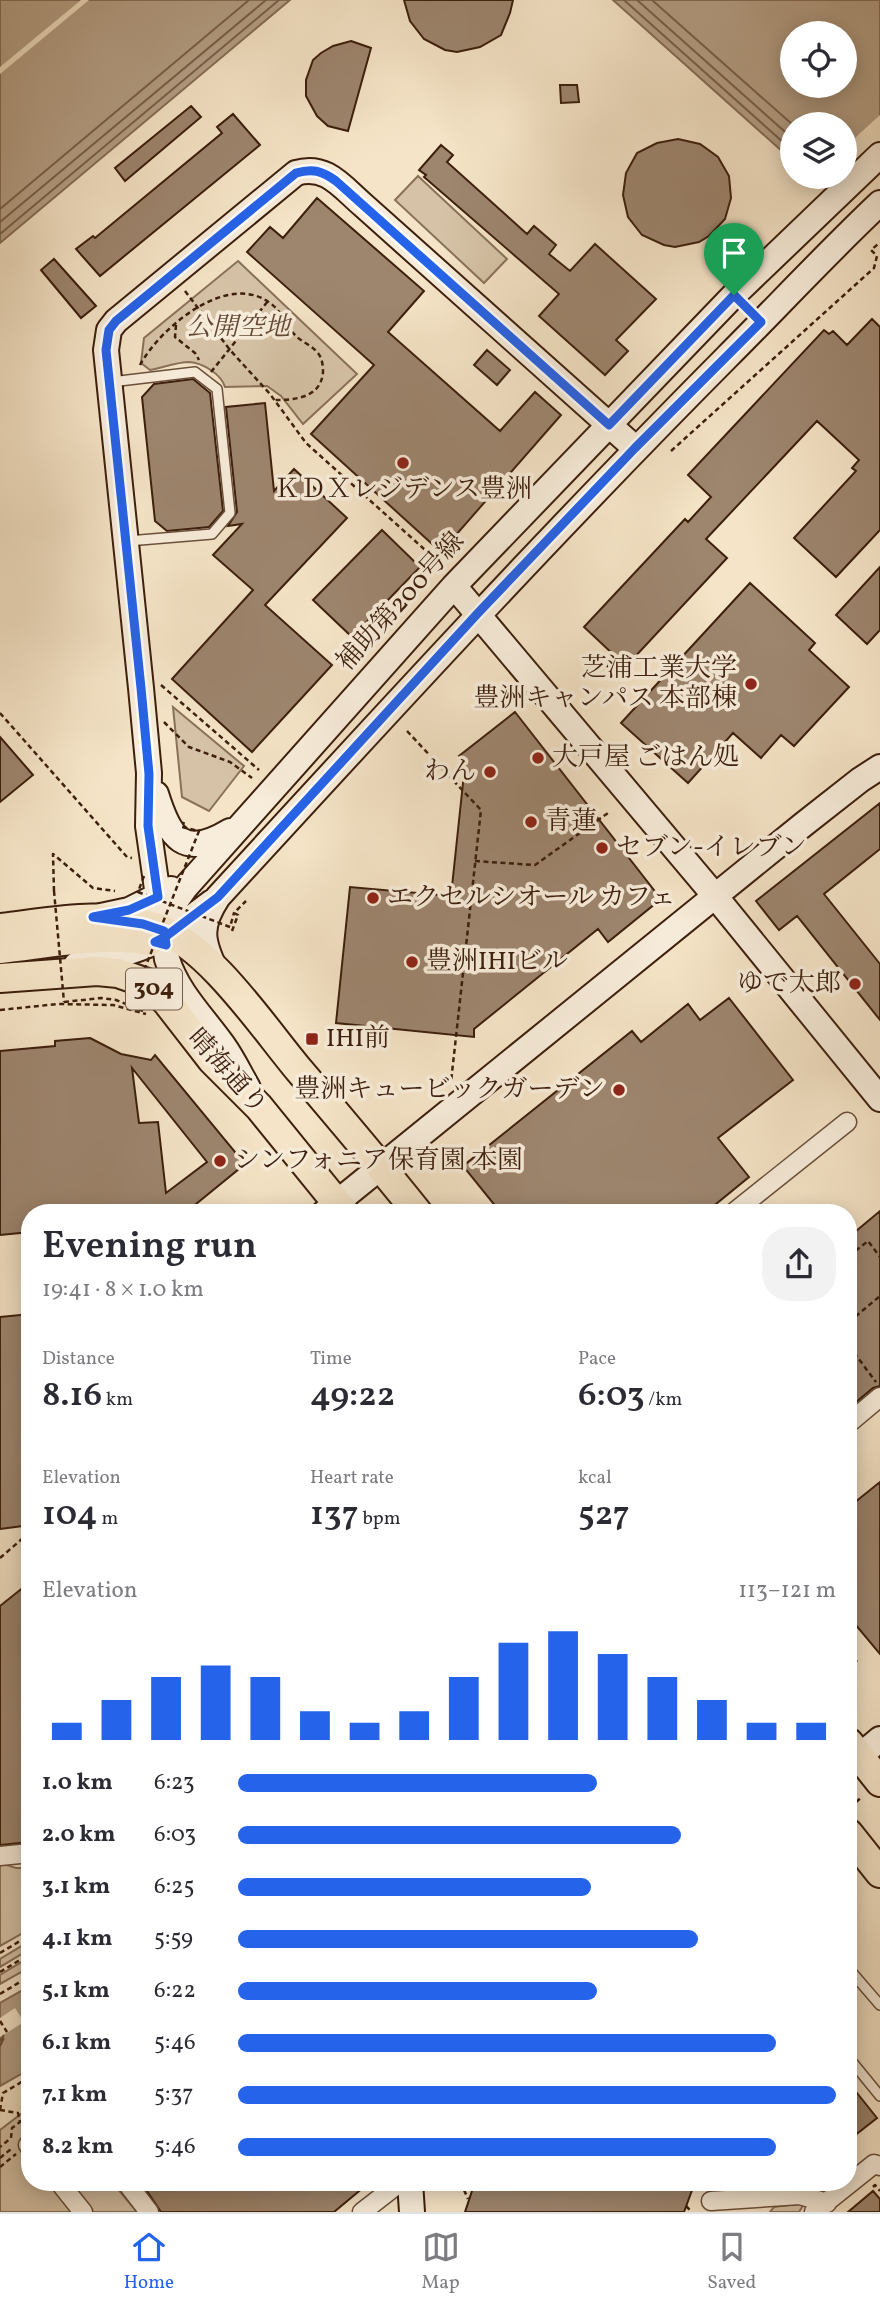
<!DOCTYPE html>
<meta charset="utf-8">
<style>
body{margin:0;font-family:Vollkorn,"Noto Serif JP",serif;background:#f2f2f3;color:#2b2b33;height:100vh;display:flex;flex-direction:column;font-size:26px;white-space:nowrap}
*{box-sizing:border-box;margin:0}
p{font-size:23px;color:#7c7c81}
.icon{flex:none;width:38px;height:38px;fill:none;stroke:currentColor;stroke-width:2;stroke-linecap:round;stroke-linejoin:round}
.map{position:relative;flex:1;overflow:hidden}
.sheet{position:absolute;left:21px;top:1204px;width:836px;height:987px;display:flex;flex-direction:column;background:#fff;border-radius:28px;box-shadow:0 4px 18px #0003}
.sheet>*{flex:none}
.buttons{position:absolute;left:780px;top:21px;display:grid;gap:14px}
.buttons a{display:grid;place-items:center;width:77px;height:77px;border-radius:50%;background:#fff;box-shadow:0 4px 18px #0003;font-size:35px}
.pin{position:absolute;display:grid;place-items:center;width:60px;height:60px;color:#fff;margin:-72px -30px;border-radius:50% 50% 50% 0;rotate:-45deg;box-shadow:0 0 7px #0007}
.pin .icon{rotate:45deg}
.round{display:grid;place-items:center;flex:none;width:74px;height:74px;border-radius:28px;background:#f2f2f3}
.overview{display:flex;align-items:center;justify-content:space-between;height:119px;padding:0 21px}
h1{font-size:38px;font-weight:600;line-height:52px}
.stats{display:grid;grid-template-columns:repeat(3,1fr);gap:10px;height:119px;padding:7px 21px}
.stats div{display:grid;align-content:center}
.stats b{font-size:35px;font-weight:600}
.stats small{font-size:19px;font-weight:400}
.stats p{font-size:19px}
.chart{height:196px;padding:14px 21px}
.chart p{display:flex;justify-content:space-between}
.chart svg{width:100%;height:126px;margin-top:7px;stroke:#2563eb;stroke-width:6}
ul{padding:0 21px;list-style:none;font-size:23px}
li{display:grid;grid-template-columns:112px 84px 1fr;align-items:center;height:52px}
li i{height:18px;border-radius:9px;background:#2563eb}
.menu{display:flex;justify-content:space-around;align-items:center;height:98px;border-top:2px solid #e1e1e2;background:#fff;font-size:19px;color:#7c7c81}
.menu a{display:grid;justify-items:center;gap:4px}
.menu .active{color:#2563eb}
.map>svg:first-child{display:block}
.green{fill:#d6c3a7;stroke:#8a715a;stroke-width:2}
.water{fill:#b6a188;stroke:#866d57;stroke-width:2;fill-rule:evenodd}
.pier{fill:#f5e4c7}
.lines{fill:none;stroke-linecap:round;stroke-linejoin:round}
.shore{stroke:#7a604a;stroke-width:2}
.ferry{stroke:#674c38;stroke-width:2;stroke-dasharray:9 7;stroke-linecap:butt}
.building{fill:#9d856e;stroke:#3d1f0d;stroke-width:2;fill-rule:evenodd}
.lane-casing{stroke:#6b503c;stroke-width:12}
.street-casing{stroke:#6b503c;stroke-width:21}
.secondary-casing{stroke:#3d1f0d;stroke-width:28}
.primary-casing{stroke:#3d1f0d;stroke-width:32}
.path{stroke:#3d1f0d;stroke-width:2.5;stroke-dasharray:5 3.5;stroke-linecap:butt}
.lane{stroke:#f8eddb;stroke-width:9}
.street{stroke:#f8eddb;stroke-width:18}
.secondary{stroke:#f8eddb;stroke-width:24}
.primary{stroke:#f5e4c7;stroke-width:28}
.path-bridge{stroke:#3d1f0d;stroke-width:2.5;stroke-dasharray:5 3.5;stroke-linecap:butt}
.route-casing{stroke:#fff;stroke-width:14}
.route{stroke:#2563eb;stroke-width:9}
.poi-dot{fill:#8f2418;stroke:#f8eddb;stroke-width:2.5}
.labels{text-anchor:middle;dominant-baseline:central;stroke-width:7;stroke-linejoin:round;paint-order:stroke}
.shield{fill:#f8eddb;stroke:#755d4b;stroke-width:2}
.shield-label{font-size:24px;font-weight:bold;fill:#3d1f0d}
.park-label{font-size:26px;font-style:italic;fill:#634834;stroke:#f8eddb}
.poi-label{font-size:26px;fill:#3d1f0d;stroke:#f8eddb;text-anchor:start}
.street-label{font-size:26px;fill:#3d1f0d;stroke:#f8eddb}
</style>
<div class="map">
<svg width="880" height="2212" viewBox="0 0 880 2212">
<rect width="100%" height="100%" fill="#f5e4c7"/>
<filter id="stains"><feTurbulence type="fractalNoise" baseFrequency=".00286" numOctaves="4"/><feColorMatrix values="0 0 0 0 .2 0 0 0 0 .09 0 0 0 0 .02 0 0 0 .5 -.17"/></filter>
<radialGradient id="worn" r=".72"><stop offset=".6" stop-color="#630" stop-opacity="0"/><stop offset="1" stop-color="#630" stop-opacity=".3"/></radialGradient>
<path class="green" d="M418,176L507,259L484,283L395,200Z
M238,261L357,374L303,424L281,396L267,386L225,387C221,374 203,363 189,362C177,362 162,368 150,370L141,363L144,338Z
M173,707L244,766L209,811L182,797Z
M0,1863L16,1868H30V1929L0,1946Z
M30,1941V1949L0,1967V1959Z
M30,1957V1967L0,1984V1975Z
M30,2107V2182H112L137,2212H0V2130Z
M796,2204H804L799,2212H770L774,2207Z"/>
<path class="water" d="M0,0H290L0,243Z
M613,0H880V235L815,192L799,177H845V124H793V161ZM793,33H845V86H793Z
M30,1986V2069L0,2086V2003Z"/>
<path class="pier" d="M81,0H89L0,74V67Z
M880,115V237L879,238L852,215L833,225L808,202L811,193L804,186L813,177H845V147Z
M15,2008L24,2022L0,2037V2018Z"/>
<g class="lines">
<path class="shore" d="M624,0L793,151
M637,0L793,139
M652,0L793,125
M0,209L249,0
M0,222L266,0
M0,234L279,0"/>
<path class="ferry" d="M0,2041L4,2035
M0,2046L7,2032"/>
</g>
<path class="building" d="M404,0H513L510,13L501,35L480,47L457,52L445,50L424,39L410,21Z
M351,41L371,48L348,131L328,126L317,116L306,96V80L313,60L321,53L333,46Z
M560,85H577L579,102L561,103Z
M191,106L201,117L125,181L115,168Z
M233,114L260,145L100,276L76,249L93,236L95,238L222,133L217,127Z
M678,139L700,144L718,157L729,176L731,198L725,219L709,236L699,242L675,247L664,245L642,235L628,217L623,195L626,173L637,153L657,143Z
M441,145L453,155L447,162L527,234L534,226L556,245L549,254L570,271L595,244L656,299L616,340L628,351L605,375L539,316L559,294L424,177L426,175L419,170Z
M317,198L424,291L388,332L500,431L535,392L561,415L441,552L311,434L374,365L247,252L270,227L283,238Z
M54,259L96,306L81,318L41,270Z
M872,319L880,327V530L836,577L794,538L856,471L852,468L859,460L817,421L706,539L727,558L617,676L606,665L615,656L584,627L685,519L688,522L711,497L688,475L824,330L829,334L833,331L847,345Z
M487,350L510,370L497,385L474,365Z
M193,379L210,393L223,511L209,527L167,531L155,521L142,397L154,384Z
M265,403L274,491L294,469L347,518L265,605L332,665L252,752L172,679L253,590L213,555L242,524L228,526L237,512L226,407Z
M382,530L420,567L352,637L313,600Z
M880,567V630L867,644L836,615Z
M750,583L815,643L809,650L849,687L794,746L781,735L761,758L733,733L688,783L621,723Z
M515,712L661,899L608,942L598,929L474,1029V1037L336,1023L350,887L451,896L465,764L459,756Z
M0,737L33,775L0,802Z
M880,803V849L824,894L880,964V1020L797,916L779,930L756,901Z
M729,998L793,1080L718,1138L749,1177L705,1213H501L463,1166L632,1031L641,1042L688,1004L700,1020Z
M90,1038L121,1054L151,1060L155,1055L245,1164L185,1213H30V1232L0,1235V1051L55,1046V1041ZM132,1068L207,1162L166,1193L158,1122L139,1123Z
M880,1211V1386L873,1388L849,1408V1237Z
M30,1314V1525L0,1529V1317Z
M880,1482V1654L849,1617V1507Z
M30,1582V1842L0,1845V1606Z
M849,2083L877,2118L849,2140Z
M141,2182H370L334,2212H161Z
M475,2182H695L684,2212H465Z
M873,2191L880,2199V2212H848Z"/>
<g class="lines">
<g class="lane-casing">
<path id="lane" d="M111,382L195,372L217,389L230,513L212,534L128,541
M849,1969L880,2005
M849,2058L880,2096"/>
</g>
<g class="street-casing">
<path id="street" d="M733,1213L847,1122
M849,1423L880,1397
M0,1856L30,1853
M28,2145L30,2147
M59,2182L83,2212
M126,2182L149,2212
M711,2201L800,2195L827,2203
M362,2212L393,2188
M814,2212L874,2164L880,2166"/>
</g>
<g class="secondary-casing">
<path id="secondary" d="M454,586L715,896L880,1099
M156,794C170,839 183,859 230,831
M101,916L129,910L171,889
M163,926L168,912L185,888L454,586L734,295L880,155
M76,965C106,958 137,953 164,937C181,927 196,914 212,902
M216,971C201,940 199,926 218,897C385,715 552,533 727,357C778,306 827,253 880,203
M248,1088C240,1074 233,1059 223,1045C203,1017 177,992 167,959L148,826L149,773L141,688L106,350L109,330L116,321L296,173C326,164 341,186 363,205L635,448
M324,1213L804,824L860,780L880,767
M849,1765L880,1739
M410,2182L412,2212"/>
</g>
<g class="primary-casing">
<path id="primary" d="M0,928C52,922 106,910 158,928C210,947 263,1027 299,1070C339,1117 379,1164 418,1213
M0,949C47,944 104,932 150,941
M0,978L97,971L118,973L147,983L167,1002L212,1060L259,1107L345,1213
M849,1743L880,1782
M849,1834L880,1873"/>
</g>
<path class="path" d="M185,291L230,350L270,394L306,443L443,566
M176,325L175,337L195,353L199,360
M140,365C160,328 227,271 270,303C284,313 285,326 296,336C302,342 311,345 317,352C322,357 323,365 323,372C321,398 295,400 274,400
M211,372L268,301
M671,451L874,268L877,256L871,250L878,244L880,245
M161,685L259,770
M0,713L127,857L132,858
M164,722L189,747L230,762L252,778
M407,731L481,810L451,1082
M475,861L535,865L608,813
M54,891L53,854L93,888L115,891
M232,931L238,915L234,913L246,901
M64,1002L101,998L116,1000L143,1011
M0,1010L58,1004L113,1005L146,1014
M849,1256L868,1241L880,1257
M849,1322L880,1296
M849,1346L876,1382
M0,1558L30,1532
M849,1652L857,1662
M856,1802L862,1797
M0,1953L30,1935
M0,1972L30,1954
M0,1994L30,1976
M0,2021L7,2032
M0,2110L18,2113L20,2122L12,2128L11,2138L0,2147
M0,2110L3,2093L30,2077
M0,2158L11,2149
M0,2167L16,2154
M449,2182L464,2190L468,2199
M873,2187L875,2185L880,2191
M686,2206L692,2212"/>
<use href="#lane" class="lane"/>
<use href="#street" class="street"/>
<use href="#secondary" class="secondary"/>
<use href="#primary" class="primary"/>
<path class="path-bridge" d="M144,876L138,892L230,927L234,913
M54,891L64,1002
M148,1008L132,1001L199,831L182,827L184,822"/>
</g>
<g class="lines">
<g class="route-casing">
<path id="route" d="M734,295L609,425L336,181C322,171 313,168 296,173L116,321L109,330L106,350L141,688L149,774L148,826L158,897L129,910L93,917L143,924L164,931L165,937L155,942L166,945L165,937L218,897L478,613L635,448L761,322L734,295"/>
</g>
<use href="#route" class="route"/>
</g>
<g class="poi-dot">
<circle cx="403" cy="463" r="7"/>
<circle cx="751" cy="684" r="7"/>
<circle cx="538" cy="758" r="7"/>
<circle cx="490" cy="772" r="7"/>
<circle cx="531" cy="822" r="7"/>
<circle cx="602" cy="848" r="7"/>
<circle cx="373" cy="898" r="7"/>
<circle cx="412" cy="962" r="7"/>
<circle cx="855" cy="984" r="7"/>
<rect x="305" y="1032" width="14" height="14" rx="3.5"/>
<circle cx="619" cy="1090" r="7"/>
<circle cx="220" cy="1161" r="7"/>
</g>
<g class="labels">
<rect class="shield" x="126" y="968.5" width="56" height="41" rx="5"/>
<g class="shield-label">
<text x="154" y="989">304</text>
</g>
<g class="park-label">
<text x="238" y="328">公開空地</text>
</g>
<g class="poi-label">
<text x="403" y="490" text-anchor="middle">ＫＤＸレジデンス豊洲</text>
<text x="737" y="669" text-anchor="end">芝浦工業大学<tspan x="737" dy="30">豊洲キャンパス 本部棟</tspan></text>
<text x="552" y="758">大戸屋 ごはん処</text>
<text x="476" y="772" text-anchor="end">わん</text>
<text x="545" y="822">青蓮</text>
<text x="616" y="848">セブン-イレブン</text>
<text x="387" y="898">エクセルシオール カフェ</text>
<text x="426" y="962">豊洲IHIビル</text>
<text x="841" y="984" text-anchor="end">ゆで太郎</text>
<text x="326" y="1039">IHI前</text>
<text x="605" y="1090" text-anchor="end">豊洲キュービックガーデン</text>
<text x="234" y="1161">シンフォニア保育園 本園</text>
</g>
<g class="street-label">
<text transform="translate(401 602) rotate(-48)">補助第200号線</text>
<text transform="translate(227 1072) rotate(48)">晴海通り</text>
</g>
</g>
<rect width="100%" height="100%" filter="url(#stains)"/>
<rect width="100%" height="100%" fill="url(#worn)"/>
</svg>
<div class="buttons">
<a><svg class="icon" aria-label="locate" viewBox="0 0 24 24"><circle cx="12" cy="12" r="6"/><path d="M12 2v4M12 18v4M2 12h4M18 12h4"/></svg></a>
<a><svg class="icon" aria-label="layers" viewBox="0 0 24 24"><path d="M12 4l9 5-9 5-9-5zM3 14l9 5 9-5"/></svg></a>
</div>
<div class="pin" style="left:734px;top:295px;background:#1e9e55"><svg class="icon" aria-label="arrive" viewBox="0 0 24 24"><path d="M6 21V4h12l-3 4 3 4H6"/></svg></div>
<section class="sheet">
<div class="overview"><div><h1>Evening run</h1><p>19:41 · 8 × 1.0 km</p></div><a class="round"><svg class="icon" aria-label="share" viewBox="0 0 24 24"><path d="M12 15V3M7 8l5-5 5 5M5 13v7h14v-7"/></svg></a></div>
<div class="stats">
<div><p>Distance</p><b>8.16<small> km</small></b></div>
<div><p>Time</p><b>49:22</b></div>
<div><p>Pace</p><b>6:03<small> /km</small></b></div>
</div>
<div class="stats">
<div><p>Elevation</p><b>104<small> m</small></b></div>
<div><p>Heart rate</p><b>137<small> bpm</small></b></div>
<div><p>kcal</p><b>527</b></div>
</div>
<div class="chart"><p><span>Elevation</span>113–121 m</p>
<svg viewBox="0 0 160 44" preserveAspectRatio="none"><path d="M5 44V38M15 44V30M25 44V22M35 44V18M45 44V22M55 44V34M65 44V38M75 44V34M85 44V22M95 44V10M105 44V6M115 44V14M125 44V22M135 44V30M145 44V38M155 44V38"/></svg>
</div>
<ul>
<li><b>1.0 km</b>6:23<i style="width:60%"></i></li>
<li><b>2.0 km</b>6:03<i style="width:74%"></i></li>
<li><b>3.1 km</b>6:25<i style="width:59%"></i></li>
<li><b>4.1 km</b>5:59<i style="width:77%"></i></li>
<li><b>5.1 km</b>6:22<i style="width:60%"></i></li>
<li><b>6.1 km</b>5:46<i style="width:90%"></i></li>
<li><b>7.1 km</b>5:37<i style="width:100%"></i></li>
<li><b>8.2 km</b>5:46<i style="width:90%"></i></li>
</ul>
</section>
</div>
<nav class="menu">
<a class="active"><svg class="icon" aria-label="home" viewBox="0 0 24 24"><path d="M3 11l9-7 9 7M6 9v11h12V9"/></svg>Home</a>
<a><svg class="icon" aria-label="map" viewBox="0 0 24 24"><path d="M3 6l6-2 6 2 6-2v14l-6 2-6-2-6 2zM9 4v14M15 6v14"/></svg>Map</a>
<a><svg class="icon" aria-label="saved" viewBox="0 0 24 24"><path d="M7 4h10v16l-5-4-5 4z"/></svg>Saved</a>
</nav>
